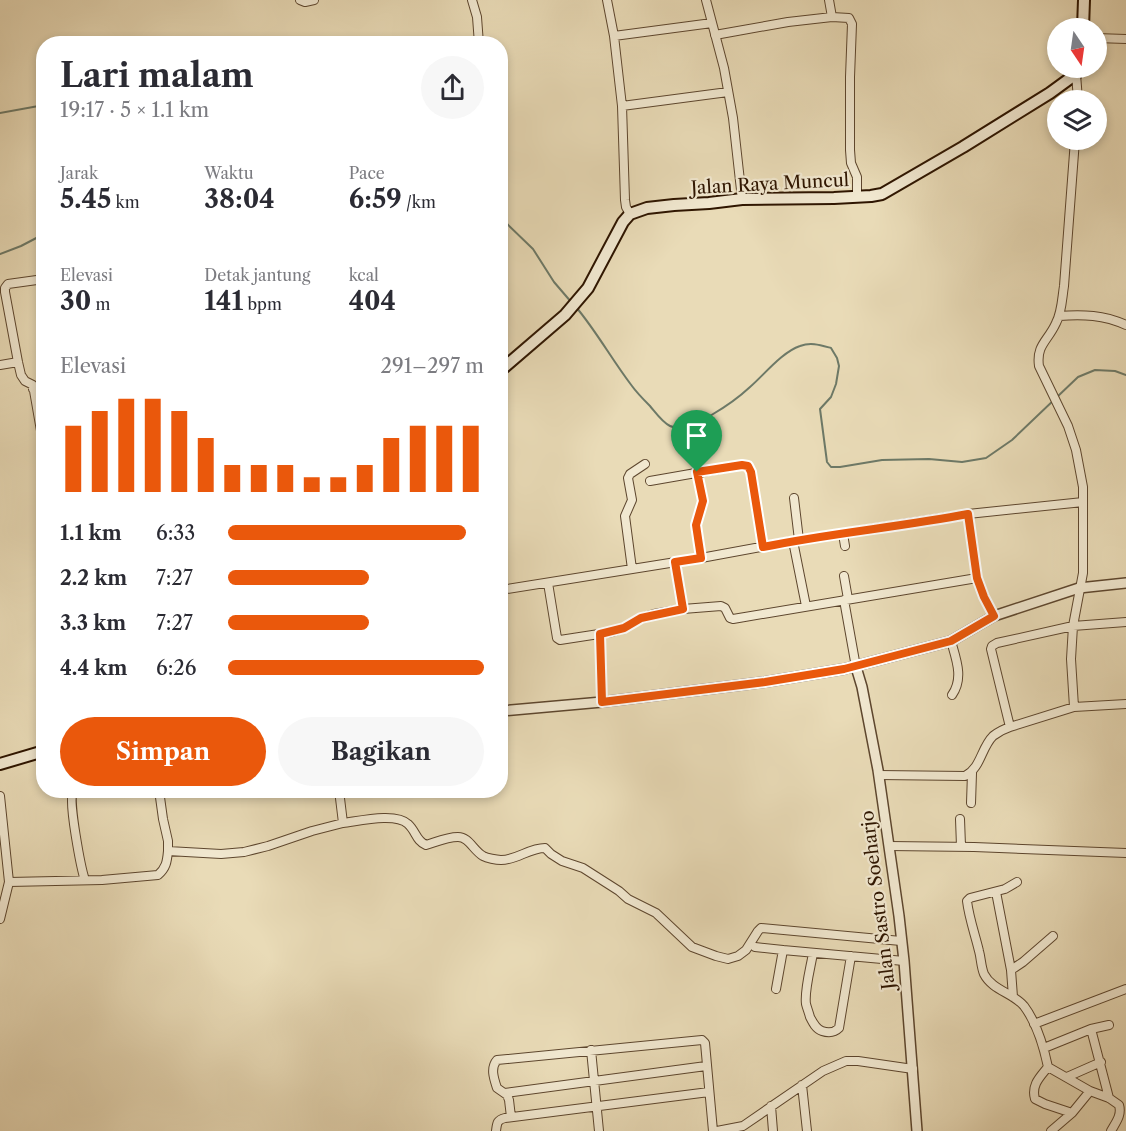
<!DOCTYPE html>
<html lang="id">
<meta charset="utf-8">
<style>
body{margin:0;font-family:"Libre Caslon Text",serif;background:#f7f7f7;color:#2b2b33;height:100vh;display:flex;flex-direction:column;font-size:22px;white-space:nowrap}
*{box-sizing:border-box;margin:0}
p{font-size:20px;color:#7c7c81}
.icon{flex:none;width:33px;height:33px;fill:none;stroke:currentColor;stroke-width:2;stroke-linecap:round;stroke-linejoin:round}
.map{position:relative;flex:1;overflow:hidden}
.sheet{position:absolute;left:36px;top:36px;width:472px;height:762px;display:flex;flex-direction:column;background:#fff;border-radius:24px;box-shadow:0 3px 9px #0003}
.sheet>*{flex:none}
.needle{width:39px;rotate:167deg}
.fabs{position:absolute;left:1047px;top:18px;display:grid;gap:12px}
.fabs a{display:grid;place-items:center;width:60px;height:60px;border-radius:50%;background:#fff;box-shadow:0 3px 9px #0003;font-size:30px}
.pin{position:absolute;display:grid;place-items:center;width:51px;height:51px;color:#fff;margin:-62px -26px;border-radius:50% 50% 50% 0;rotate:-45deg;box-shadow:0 0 6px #0007}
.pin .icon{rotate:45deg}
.round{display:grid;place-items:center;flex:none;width:63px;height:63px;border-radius:32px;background:#f7f7f7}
.head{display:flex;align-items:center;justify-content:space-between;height:102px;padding:0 24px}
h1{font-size:33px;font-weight:700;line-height:45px}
.metrics{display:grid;grid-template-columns:repeat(3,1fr);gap:9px;height:102px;padding:6px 24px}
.metrics div{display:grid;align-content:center}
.metrics b{font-size:26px;font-weight:700}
.metrics small{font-size:16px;font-weight:400}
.metrics p{font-size:16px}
.chart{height:168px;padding:12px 24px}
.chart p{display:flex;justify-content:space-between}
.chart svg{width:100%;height:108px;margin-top:6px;stroke:#ea580c;stroke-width:6}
.cta{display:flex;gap:12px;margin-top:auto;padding:12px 24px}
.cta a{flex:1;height:69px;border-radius:36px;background:#ea580c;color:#fff;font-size:24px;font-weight:700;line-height:69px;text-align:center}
.cta a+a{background:#f7f7f7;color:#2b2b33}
ul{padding:0 24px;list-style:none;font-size:20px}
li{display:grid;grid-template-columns:96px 72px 1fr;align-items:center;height:45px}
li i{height:15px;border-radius:8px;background:#ea580c}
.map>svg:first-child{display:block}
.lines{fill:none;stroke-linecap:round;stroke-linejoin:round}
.stream{stroke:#6d7967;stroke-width:2}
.minor-casing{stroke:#5d462e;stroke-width:10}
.tertiary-casing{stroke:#5d462e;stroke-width:12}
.secondary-casing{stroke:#2e1500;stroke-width:14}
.minor{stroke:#f1e8d0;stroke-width:8}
.tertiary{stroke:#f1e8d0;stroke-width:9}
.secondary{stroke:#f1e8d0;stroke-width:10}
.route-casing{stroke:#fff;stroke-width:12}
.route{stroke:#ea580c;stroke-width:8}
.labels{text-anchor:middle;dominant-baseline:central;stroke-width:4.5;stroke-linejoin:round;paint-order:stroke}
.street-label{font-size:18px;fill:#2e1500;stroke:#f1e8d0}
</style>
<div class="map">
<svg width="1126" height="1131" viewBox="0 0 1126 1131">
<rect width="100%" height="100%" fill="#e9dbb7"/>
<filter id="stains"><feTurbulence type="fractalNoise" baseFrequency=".00333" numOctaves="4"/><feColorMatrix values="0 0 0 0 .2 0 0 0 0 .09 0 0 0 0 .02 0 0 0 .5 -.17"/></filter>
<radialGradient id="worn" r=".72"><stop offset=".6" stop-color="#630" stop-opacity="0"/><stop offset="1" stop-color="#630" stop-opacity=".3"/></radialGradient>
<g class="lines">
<path class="stream" d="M0,113L44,105
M501,218L533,249L554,282L572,303
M0,254L21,246L44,234
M576,307C597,332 612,360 632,386C637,393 644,400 650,406C656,413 662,422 670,426C689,435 736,400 750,387C764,375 782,352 800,346C811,342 820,345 831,348L837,358L839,366L836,384L831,397L820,409L827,462L831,467H840L882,460L929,459L962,462L986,458L1012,440L1078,377L1095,370L1115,371L1126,375"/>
<g class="minor-casing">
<path id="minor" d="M300,0L305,2L314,0
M472,0L477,17L479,44
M607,0L614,36L622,106L625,200L626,207L630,214
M706,0L724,68L733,118L742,199
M832,17L849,18L852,24L850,77V150L851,163L857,177V197
M715,35L788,22L832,17L829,0
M614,36L712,23
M1096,38L1126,39
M1076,74L1078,100
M622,106L728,92
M44,279L8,284L5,288V292L18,362L21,375L25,381L33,385L44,448
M1059,316C1083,314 1104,315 1126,325
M0,365L18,362
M33,389L44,388
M697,472L703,501L696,525L701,558
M650,481L736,466L743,465L748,466L751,472L763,547
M794,498L799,540
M968,514L977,578
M843,534L845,546
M793,541L806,606
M675,562L683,609
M632,569L625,516L632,500L628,478L630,474L645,464
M844,576L848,599
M548,583L557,638L560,640L612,632L624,628L641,618L654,614L683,609L721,606L725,608L730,618L733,619L977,578L984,597L994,616
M501,590L701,558L793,541L968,514L1083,502
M844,600L856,667
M1126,622L1073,626L997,643L992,646L991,649L1010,727L1074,707L1126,704
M600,635L602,702
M951,641C956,659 964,678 952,695
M44,646L41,688L44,715
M1074,707L1071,659L1073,626L1083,573V487L1076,450L1068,426L1039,366C1036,345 1048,341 1056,323C1062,312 1062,298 1064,286L1075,140
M879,775L965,776C981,768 981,748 993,736C998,732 1004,729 1010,727
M77,790C75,791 74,792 73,793C68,800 81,869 85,880
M159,790L163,819L168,841V851
M339,790L343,823C359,821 396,812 408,824C416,831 416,841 426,845C436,842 447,837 458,837C469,837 473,850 483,856C487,858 496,860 501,860C517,860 529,848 545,848L551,854L562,861L583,868L619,891L628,899L656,913L692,947L716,956L728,959L738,956L746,950L758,931L761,928L901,941
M0,796L9,882L0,919
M971,803L972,773
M960,819L961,846
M889,846L974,847L1126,853
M9,882L102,880L158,875C166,868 167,862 168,851L221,854L244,852L268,846L312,831L343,823
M1017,882L1005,889L970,898L967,901C969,918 975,934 979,951C981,958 981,967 984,974C992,990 1013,993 1024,1006C1036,1022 1044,1048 1048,1067L1090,1091L1109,1098L1119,1105C1122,1115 1116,1122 1111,1131
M996,892L1011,970
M755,947L783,950
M813,953C811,966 804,991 806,1004C807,1008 809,1013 810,1017C813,1023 816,1029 822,1031C828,1033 834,1033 839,1028L851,956
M776,989L783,950L904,961
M1013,997L1011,970L1023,962L1053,936
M1034,1024L1126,989
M1091,1029L1109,1098
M1044,1048L1091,1029L1109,1025
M591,1050L599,1131
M1048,1067C1040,1077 1031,1085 1035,1099L1045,1104L1072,1113
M1067,1077L1101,1062
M802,1085L807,1131
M505,1093L706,1066
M771,1106L773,1131
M511,1117L509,1100L507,1095L497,1088C494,1079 490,1068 497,1060L702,1040L705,1043L713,1131
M496,1131C497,1123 497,1120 505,1118L709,1092
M717,1131L743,1126L823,1071L846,1061H858L913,1069
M1051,1131L1072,1113L1090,1091"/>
</g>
<g class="tertiary-casing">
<path id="tertiary" d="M856,667L862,687L878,770L899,916L904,961L917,1131
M501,711L602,702L765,682L844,669L951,641L994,616L1079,588L1126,583"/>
</g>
<g class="secondary-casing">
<path id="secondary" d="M1083,28L1084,0
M501,370L565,315L588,288L623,222L630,214L647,208L674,205L709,203L742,199L834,198L871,196L882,194L963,147L1050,93L1076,74L1078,68
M0,764L44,751"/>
</g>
<use href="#minor" class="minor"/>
<use href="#tertiary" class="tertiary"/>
<use href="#secondary" class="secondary"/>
</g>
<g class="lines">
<g class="route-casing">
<path id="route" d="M742,465L748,466L751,472L763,547C831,533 900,527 968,514L977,578L984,597L994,616L951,641L844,669L765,682L602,702L600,634L624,628L641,618L683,609L675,562L701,558L696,525L703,501L697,472Z"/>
</g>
<use href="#route" class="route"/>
</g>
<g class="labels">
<g class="street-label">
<text transform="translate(770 184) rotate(-3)">Jalan Raya Muncul</text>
<text transform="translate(878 900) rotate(-97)">Jalan Sastro Soeharjo</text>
</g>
</g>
<rect width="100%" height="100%" filter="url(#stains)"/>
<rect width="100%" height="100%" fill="url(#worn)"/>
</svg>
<div class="fabs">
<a><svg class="needle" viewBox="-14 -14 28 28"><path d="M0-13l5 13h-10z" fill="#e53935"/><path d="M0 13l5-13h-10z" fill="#7c7c81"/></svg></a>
<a><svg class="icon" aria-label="layers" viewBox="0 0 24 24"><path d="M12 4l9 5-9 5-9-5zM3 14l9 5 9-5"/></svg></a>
</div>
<div class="pin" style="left:697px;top:472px;background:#1e9e55"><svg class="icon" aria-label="arrive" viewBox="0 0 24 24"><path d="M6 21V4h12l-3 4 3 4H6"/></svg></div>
<section class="sheet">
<div class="head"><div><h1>Lari malam</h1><p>19:17 · 5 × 1.1 km</p></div><a class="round"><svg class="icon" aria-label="share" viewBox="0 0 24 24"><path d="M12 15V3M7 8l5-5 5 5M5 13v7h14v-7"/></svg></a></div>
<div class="metrics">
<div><p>Jarak</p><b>5.45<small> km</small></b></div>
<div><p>Waktu</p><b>38:04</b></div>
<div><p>Pace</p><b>6:59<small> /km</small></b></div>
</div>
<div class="metrics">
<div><p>Elevasi</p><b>30<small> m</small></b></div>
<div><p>Detak jantung</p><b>141<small> bpm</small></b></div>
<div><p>kcal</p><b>404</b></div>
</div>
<div class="chart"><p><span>Elevasi</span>291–297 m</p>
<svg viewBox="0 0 160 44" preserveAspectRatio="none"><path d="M5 44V17M15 44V11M25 44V6M35 44V6M45 44V11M55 44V22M65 44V33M75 44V33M85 44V33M95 44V38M105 44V38M115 44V33M125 44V22M135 44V17M145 44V17M155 44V17"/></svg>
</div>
<ul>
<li><b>1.1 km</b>6:33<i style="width:93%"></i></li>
<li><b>2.2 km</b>7:27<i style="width:55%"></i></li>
<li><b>3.3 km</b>7:27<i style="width:55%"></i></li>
<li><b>4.4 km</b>6:26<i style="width:100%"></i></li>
</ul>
<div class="cta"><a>Simpan</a><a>Bagikan</a></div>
</section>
</div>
